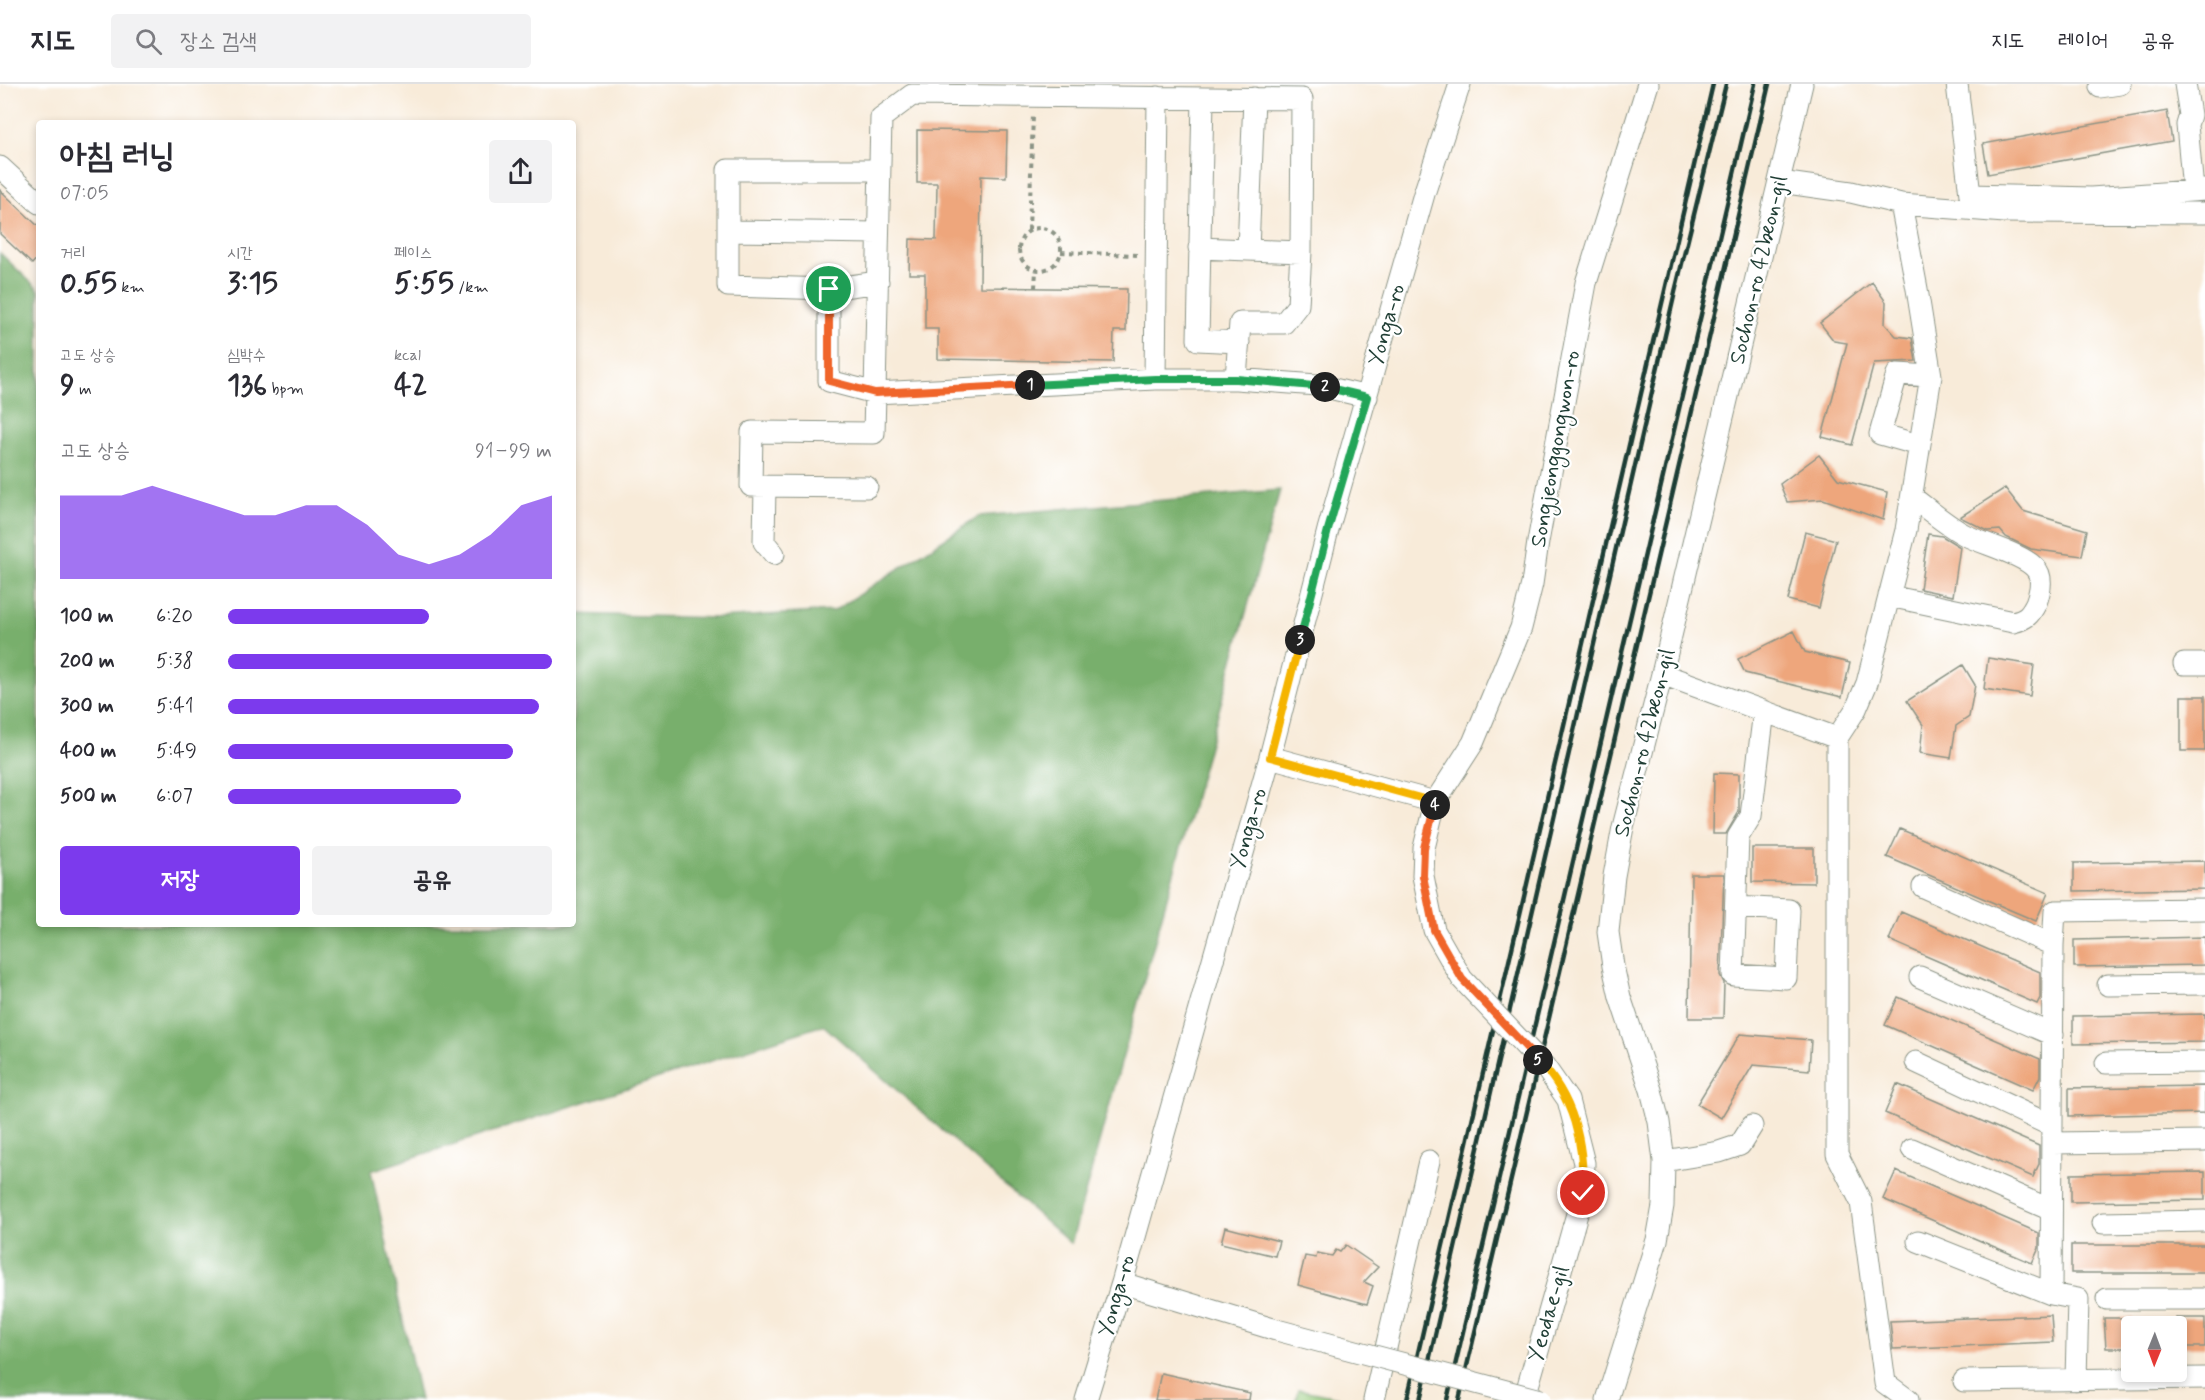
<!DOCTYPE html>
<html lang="ko">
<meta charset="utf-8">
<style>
body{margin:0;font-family:Mynerve,"Poor Story",sans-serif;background:#f2f2f3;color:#2b2b33;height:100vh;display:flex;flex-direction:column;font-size:22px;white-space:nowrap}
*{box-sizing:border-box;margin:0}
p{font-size:20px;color:#7c7c81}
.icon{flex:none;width:33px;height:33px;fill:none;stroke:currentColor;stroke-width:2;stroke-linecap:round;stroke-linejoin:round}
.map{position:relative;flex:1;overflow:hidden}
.side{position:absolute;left:36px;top:36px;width:540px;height:807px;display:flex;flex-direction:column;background:#fff;border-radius:6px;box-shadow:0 3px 9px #0003}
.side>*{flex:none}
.needle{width:39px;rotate:181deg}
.buttons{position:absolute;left:2121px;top:1232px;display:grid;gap:12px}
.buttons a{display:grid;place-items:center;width:66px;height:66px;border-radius:6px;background:#fff;box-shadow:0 3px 9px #0003;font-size:30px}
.pin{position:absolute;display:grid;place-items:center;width:51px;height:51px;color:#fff;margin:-26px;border:3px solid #fff;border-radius:50%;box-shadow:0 2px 6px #0007}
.km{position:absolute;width:30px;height:30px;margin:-15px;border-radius:50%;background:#222;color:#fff;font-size:16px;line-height:30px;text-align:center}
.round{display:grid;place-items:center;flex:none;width:63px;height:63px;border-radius:6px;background:#f2f2f3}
.headline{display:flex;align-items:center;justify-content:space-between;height:102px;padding:0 24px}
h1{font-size:33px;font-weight:700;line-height:45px}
.stats{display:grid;grid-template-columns:repeat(3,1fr);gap:9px;height:102px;padding:6px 24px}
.stats div{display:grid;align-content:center}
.stats b{font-size:30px;font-weight:700}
.stats small{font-size:16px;font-weight:400}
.stats p{font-size:16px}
.chart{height:168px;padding:12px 24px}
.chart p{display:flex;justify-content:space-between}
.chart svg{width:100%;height:108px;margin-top:6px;fill:#7c3aed;opacity:.7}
.cta{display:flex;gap:12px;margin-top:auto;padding:12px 24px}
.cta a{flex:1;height:69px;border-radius:6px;background:#7c3aed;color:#fff;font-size:24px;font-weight:700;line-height:69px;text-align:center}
.cta a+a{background:#f2f2f3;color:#2b2b33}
ul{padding:0 24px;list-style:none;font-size:20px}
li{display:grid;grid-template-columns:96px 72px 1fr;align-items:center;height:45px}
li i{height:15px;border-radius:8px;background:#7c3aed}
header{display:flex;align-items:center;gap:36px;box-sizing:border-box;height:84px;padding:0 30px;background:#fff;border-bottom:2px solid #e1e1e2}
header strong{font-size:28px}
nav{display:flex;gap:33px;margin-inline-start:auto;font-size:21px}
.search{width:420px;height:54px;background:#f2f2f3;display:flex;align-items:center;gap:15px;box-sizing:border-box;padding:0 21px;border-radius:6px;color:#7c7c81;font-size:22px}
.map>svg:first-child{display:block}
.green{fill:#96cb7c;stroke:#5a8458;stroke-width:1.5}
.forest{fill:#78af6c;stroke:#4c7650;stroke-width:1.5}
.building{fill:#eea67b}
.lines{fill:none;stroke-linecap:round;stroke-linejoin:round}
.minor-casing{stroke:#8c9486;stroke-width:23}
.path{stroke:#8c9486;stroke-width:4;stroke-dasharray:4.5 4.5;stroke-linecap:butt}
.minor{stroke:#fff;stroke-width:21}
.rail{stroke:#1f3d34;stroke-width:4.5}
.minor-bridge-casing{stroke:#8c9486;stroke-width:23;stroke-linecap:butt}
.minor-bridge{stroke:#fff;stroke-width:21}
.split-1-casing{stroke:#fff;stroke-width:12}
.split-2-casing{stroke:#fff;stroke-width:12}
.split-3-casing{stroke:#fff;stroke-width:12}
.split-4-casing{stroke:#fff;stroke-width:12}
.split-5-casing{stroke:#fff;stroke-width:12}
.split-6-casing{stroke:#fff;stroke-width:12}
.split-1{stroke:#f0652b;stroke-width:8}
.split-2{stroke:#22a559;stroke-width:8}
.split-3{stroke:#22a559;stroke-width:8}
.split-4{stroke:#f5b400;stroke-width:8}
.split-5{stroke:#f0652b;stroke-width:8}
.split-6{stroke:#f5b400;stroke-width:8}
.labels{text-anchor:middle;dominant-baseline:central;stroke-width:4.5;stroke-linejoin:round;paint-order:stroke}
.street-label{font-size:22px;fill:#1f3d34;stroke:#fff}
</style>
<header>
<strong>지도</strong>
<div class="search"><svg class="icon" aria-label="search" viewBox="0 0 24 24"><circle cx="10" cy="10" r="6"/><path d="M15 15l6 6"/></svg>장소 검색</div>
<nav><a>지도</a><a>레이어</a><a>공유</a></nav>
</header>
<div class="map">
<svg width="2205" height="1316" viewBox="0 0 2205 1316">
<rect width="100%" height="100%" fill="#fff"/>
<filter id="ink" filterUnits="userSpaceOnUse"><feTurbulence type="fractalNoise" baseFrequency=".0167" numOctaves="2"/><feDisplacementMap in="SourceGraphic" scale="12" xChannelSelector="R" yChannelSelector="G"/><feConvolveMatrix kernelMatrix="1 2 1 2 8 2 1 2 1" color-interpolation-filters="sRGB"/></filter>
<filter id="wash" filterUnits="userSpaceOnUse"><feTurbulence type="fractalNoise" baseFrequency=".008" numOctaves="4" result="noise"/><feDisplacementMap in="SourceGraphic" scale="24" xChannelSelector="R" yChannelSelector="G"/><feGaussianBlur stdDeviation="1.35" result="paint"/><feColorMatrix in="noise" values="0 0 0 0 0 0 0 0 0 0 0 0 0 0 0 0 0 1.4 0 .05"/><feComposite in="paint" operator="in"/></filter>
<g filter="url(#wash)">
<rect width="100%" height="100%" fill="#f8ebd9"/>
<path class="green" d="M1298,1305L1350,1316H1296Z"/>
<path class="forest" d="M0,169L39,206V840H573V530L718,534L834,527L979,432L1280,406L1071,1160L823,941L371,1087L420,1316H0Z"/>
<g id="blocks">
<path class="building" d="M2167,27L2172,57L1988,90L1983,60Z
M917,46L1007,47L1006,93L981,92L980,203L1127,205L1126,247H1114L1113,278L938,275V245H925V190H909L910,155L936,156L937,99H917Z
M0,106L39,143V172L32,180L0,150Z
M1872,198L1886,218L1885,240L1896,252L1912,254L1916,277L1874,279L1852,361L1822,353L1847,259L1834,257L1820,239Z
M1819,371L1838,395L1887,408L1883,436L1823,415L1787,418L1780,400Z
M2005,404L2023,427L2087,446L2082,472L2031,465L2006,453L2000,446L1988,447L1960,433Z
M1805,448L1836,456L1819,524L1788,516Z
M1928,450L1942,452L1960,463L1953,512L1920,505Z
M1794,547L1805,568L1850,579L1842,613L1745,589L1738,575Z
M1988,574L2034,581L2030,612L1984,605Z
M1963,581L1975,601L1969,633L1956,642L1951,674L1920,669L1923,641L1907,617Z
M2181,612H2205V667H2181Z
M1714,689L1739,690V728L1726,750H1713Z
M1900,745L2048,809L2036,837L1887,773Z
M1752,764H1814V799L1752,798Z
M2205,777V805L2074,807V779Z
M1691,790H1724L1720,891L1724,899L1723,934H1689Z
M1901,828L2040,888V914L2037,920L1889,856Z
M2205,853V881L2074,883V856Z
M1898,913L2040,975V992L2033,1006L1885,941Z
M2205,930V958L2073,960V932Z
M1740,950L1811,956L1809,986L1753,981L1721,1034L1697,1020Z
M1897,1000L2039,1062V1080L2033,1093L1885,1029Z
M2205,1002V1029L2069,1032V1004Z
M1896,1087L2039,1149V1164L2032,1179L1883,1115Z
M2205,1088V1116L2071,1118V1090Z
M1225,1143L1279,1157L1275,1172L1221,1159Z
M1346,1161L1378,1183L1364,1198L1373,1202L1367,1220L1298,1201L1305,1172L1316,1174L1317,1169L1332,1172L1336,1166L1340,1168Z
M2071,1161H2205V1189H2071Z
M2051,1231L2053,1258L1893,1265L1890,1237Z
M2104,1234H2132V1264H2106Z
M2176,1234H2205V1263H2176Z
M1161,1289L1250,1309L1249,1316H1155Z"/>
</g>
</g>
<g filter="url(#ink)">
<use href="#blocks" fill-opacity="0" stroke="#8c9486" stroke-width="1.5"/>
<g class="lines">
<g class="minor-casing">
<path id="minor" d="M1957,0L1970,111L2091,114L2205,106
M2185,0L2190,31L2187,41L2193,106
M2100,3L2120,0
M1203,14L1198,256L1239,258
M0,83L39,119
M1780,98L1851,108L1901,120L2005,128L2205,129
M1901,120L1917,205L1931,292L1906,446L1867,599L1856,625L1837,654V1070L1861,1118L1885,1299L1908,1316
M728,147L878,149
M1199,164L1301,168
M1248,166L1254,14
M878,198L829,205L728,202V86H879
M829,205V297L875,309L874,349L752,348L751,402L867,403
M1155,295L1158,13
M1236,295L1240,239H1284L1298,221L1301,168L1302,15L912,11L881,34L875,309L1155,295H1236L1317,301L1367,313
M1919,361L1880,350L1897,290L1931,292
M765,402L764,458L774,470
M1889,512L2013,538C2026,535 2030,531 2036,519C2040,508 2044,493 2035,484C2023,470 1983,460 1965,451C1946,441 1929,426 1912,413
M2184,580H2205
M1662,590L1837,654
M1270,673L1435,718L1473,659L1521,544L1532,500L1538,458L1586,199L1648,0
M1923,803L2053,861
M1736,823L1789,826L1786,894L1733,891L1738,753L1751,732L1764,627
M1920,893L2053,951
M2108,901L2205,900
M1916,978L2052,1042
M2106,979L2205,978
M2052,1059L2205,1057
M1912,1065L2051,1126
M1664,1077L1719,1068L1740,1061L1752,1042
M2103,1139L2205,1137
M1918,1157L2051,1210
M1122,1199L1273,1245
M2107,1215H2205
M2076,1296L2078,1215L2051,1210L2053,861L2055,827L2205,825
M1964,1297L2205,1294
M1086,1316L1122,1199L1270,673L1328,446L1424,110L1460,0
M1374,1316L1429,1077
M1524,1316L1573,1144
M1607,1316L1657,1156L1663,1122L1664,1077L1659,1038L1651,1006L1620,913L1613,882L1608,848L1614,792L1623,743L1662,590L1802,0"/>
</g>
<path class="path" d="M1019 165a21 21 0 1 1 42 0a21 21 0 1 1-42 0Z
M1029,146L1033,31
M1061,168L1137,171
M1035,204L1036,186"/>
<use href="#minor" class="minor"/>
<path class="rail" d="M1407,1316L1713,0
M1420,1316L1675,208L1726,0
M1447,1316L1755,0
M1459,1316L1769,0"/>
<g class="minor-bridge-casing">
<path id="minor-bridge" d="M1435,718L1424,764L1423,792L1434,846L1462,895L1545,983L1568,1016L1584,1079L1583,1109L1573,1144
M1273,1245L1540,1316"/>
</g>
<use href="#minor-bridge" class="minor-bridge"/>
</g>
</g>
<g class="lines" filter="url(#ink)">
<g class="split-1-casing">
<path id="split-1" d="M829,205V297L875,309L1030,301"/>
</g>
<g class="split-2-casing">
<path id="split-2" d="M1030,301L1155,295H1236L1325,303"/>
</g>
<g class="split-3-casing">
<path id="split-3" d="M1300,556L1328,446L1367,313L1325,303"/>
</g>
<g class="split-4-casing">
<path id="split-4" d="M1300,556L1270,673L1435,718V721"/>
</g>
<g class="split-5-casing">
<path id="split-5" d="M1435,721L1424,764L1423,792L1434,846L1462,895L1538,976"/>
</g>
<g class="split-6-casing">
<path id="split-6" d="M1538,976C1574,1014 1584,1058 1583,1109"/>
</g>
<use href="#split-1" class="split-1"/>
<use href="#split-2" class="split-2"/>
<use href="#split-3" class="split-3"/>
<use href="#split-4" class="split-4"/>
<use href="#split-5" class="split-5"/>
<use href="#split-6" class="split-6"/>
</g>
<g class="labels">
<g class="street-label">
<text transform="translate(1759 186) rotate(-77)">Sochon-ro 42beon-gil</text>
<text transform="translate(1387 241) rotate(-74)">Yonga-ro</text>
<text transform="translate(1556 365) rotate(-80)">Songjeonggongwon-ro</text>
<text transform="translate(1645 659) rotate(-76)">Sochon-ro 42beon-gil</text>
<text transform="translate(1249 745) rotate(-74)">Yonga-ro</text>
<text transform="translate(1117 1212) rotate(-74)">Yonga-ro</text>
<text transform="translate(1549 1230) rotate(-74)">Yeodae-gil</text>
</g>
</g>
</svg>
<div class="buttons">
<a><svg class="needle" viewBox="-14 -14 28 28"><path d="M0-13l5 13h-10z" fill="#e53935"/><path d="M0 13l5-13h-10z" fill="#7c7c81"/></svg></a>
</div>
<div class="pin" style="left:829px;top:205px;background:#1e9e55"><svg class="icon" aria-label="arrive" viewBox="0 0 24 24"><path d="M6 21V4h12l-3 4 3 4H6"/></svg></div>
<div class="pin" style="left:1583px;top:1109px;background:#d93025"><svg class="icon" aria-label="check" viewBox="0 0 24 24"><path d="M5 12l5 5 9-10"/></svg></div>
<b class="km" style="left:1030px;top:301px">1</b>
<b class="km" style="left:1325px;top:303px">2</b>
<b class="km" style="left:1300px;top:556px">3</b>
<b class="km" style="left:1435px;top:721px">4</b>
<b class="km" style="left:1538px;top:976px">5</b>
<section class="side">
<div class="headline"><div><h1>아침 러닝</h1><p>07:05</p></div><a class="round"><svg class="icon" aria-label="share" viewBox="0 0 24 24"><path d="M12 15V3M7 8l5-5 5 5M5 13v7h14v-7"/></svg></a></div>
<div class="stats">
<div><p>거리</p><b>0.55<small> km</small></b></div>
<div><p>시간</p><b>3:15</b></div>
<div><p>페이스</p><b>5:55<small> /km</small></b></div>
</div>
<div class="stats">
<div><p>고도 상승</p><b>9<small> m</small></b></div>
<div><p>심박수</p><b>136<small> bpm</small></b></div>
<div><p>kcal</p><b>42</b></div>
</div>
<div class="chart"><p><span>고도 상승</span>91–99 m</p>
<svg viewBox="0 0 160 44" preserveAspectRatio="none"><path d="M0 44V10L10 10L20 10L30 6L40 10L50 14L60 18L70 18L80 14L90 14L100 22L110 34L120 38L130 34L140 26L150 14L160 10V44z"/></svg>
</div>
<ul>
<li><b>100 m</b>6:20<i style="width:62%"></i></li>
<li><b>200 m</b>5:38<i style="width:100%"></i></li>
<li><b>300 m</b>5:41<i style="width:96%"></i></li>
<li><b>400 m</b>5:49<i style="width:88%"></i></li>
<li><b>500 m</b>6:07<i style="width:72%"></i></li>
</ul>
<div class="cta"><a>저장</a><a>공유</a></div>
</section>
</div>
